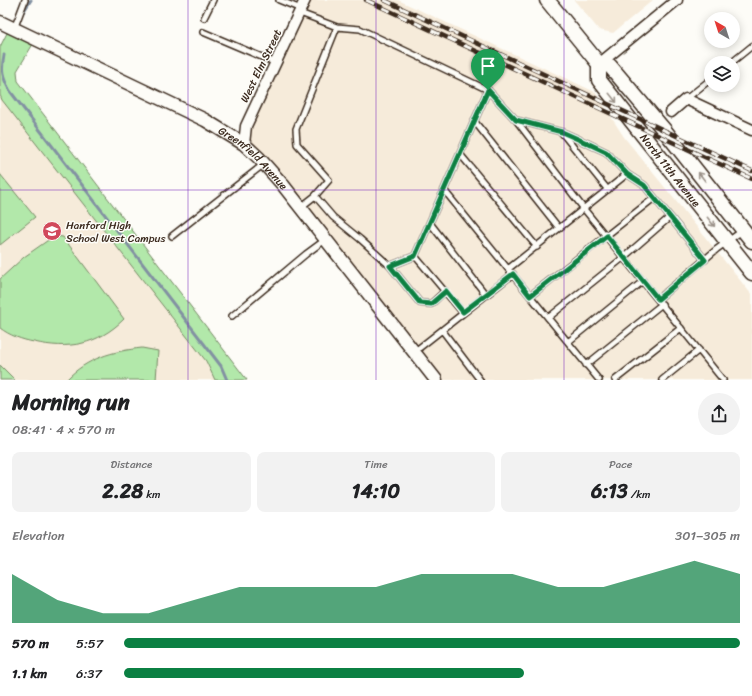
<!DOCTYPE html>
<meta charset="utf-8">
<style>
body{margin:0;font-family:Sriracha,sans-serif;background:#f2f2f2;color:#202124;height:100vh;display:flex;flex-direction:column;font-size:15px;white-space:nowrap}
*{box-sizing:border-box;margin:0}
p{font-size:13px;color:#757577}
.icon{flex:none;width:22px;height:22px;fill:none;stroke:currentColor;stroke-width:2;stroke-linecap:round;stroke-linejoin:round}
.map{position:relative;height:380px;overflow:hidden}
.details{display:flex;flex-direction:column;background:#fff;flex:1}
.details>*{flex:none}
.needle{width:26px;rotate:321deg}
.buttons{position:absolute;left:704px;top:12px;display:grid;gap:8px}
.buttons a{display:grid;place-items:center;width:36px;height:36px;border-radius:50%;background:#fff;box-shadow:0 2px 10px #0003;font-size:20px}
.pin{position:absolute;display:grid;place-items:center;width:34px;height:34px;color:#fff;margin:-41px -17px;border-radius:50% 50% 50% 0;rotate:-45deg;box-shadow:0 0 4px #0007}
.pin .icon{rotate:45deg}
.round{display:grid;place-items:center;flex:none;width:42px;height:42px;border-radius:21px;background:#f2f2f2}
.summary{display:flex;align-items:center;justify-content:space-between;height:68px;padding:0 12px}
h1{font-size:22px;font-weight:800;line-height:30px}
.figures{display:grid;grid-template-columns:repeat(3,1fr);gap:6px;height:68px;padding:4px 12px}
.figures div{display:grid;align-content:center;border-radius:8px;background:#f2f2f2;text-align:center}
.figures b{font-size:20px;font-weight:800}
.figures small{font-size:11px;font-weight:400}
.figures p{font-size:11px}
.chart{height:112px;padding:8px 12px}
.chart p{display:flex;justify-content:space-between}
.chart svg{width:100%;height:72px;margin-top:4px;fill:#0b8043;opacity:.7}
ul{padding:0 12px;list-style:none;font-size:13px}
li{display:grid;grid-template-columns:64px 48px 1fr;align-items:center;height:30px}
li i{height:10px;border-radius:5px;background:#0b8043}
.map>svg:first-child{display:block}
.built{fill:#f6ebda}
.green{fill:#b2e8aa;stroke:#768964}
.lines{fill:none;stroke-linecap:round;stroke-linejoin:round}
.stream{stroke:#8291a2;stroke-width:3}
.service-casing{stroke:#3b2a1e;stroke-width:8}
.minor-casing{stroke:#3b2a1e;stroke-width:13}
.tertiary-casing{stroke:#3b2a1e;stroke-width:15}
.secondary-casing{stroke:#3b2a1e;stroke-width:17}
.service{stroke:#fdfcf7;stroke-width:5}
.minor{stroke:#fdfcf7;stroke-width:10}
.tertiary{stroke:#fdfcf7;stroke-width:12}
.secondary{stroke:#fdfcf7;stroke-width:14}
.rail-casing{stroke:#3b2a1e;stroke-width:4.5}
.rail{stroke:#fdfcf7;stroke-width:3;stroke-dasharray:9;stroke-linecap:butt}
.oneway{stroke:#9c938a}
.route-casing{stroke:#fff;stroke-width:8}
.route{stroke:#0b8043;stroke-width:5}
.grid{fill:none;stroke:#7b2cbf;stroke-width:1;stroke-opacity:0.55}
.labels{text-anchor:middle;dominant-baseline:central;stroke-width:3;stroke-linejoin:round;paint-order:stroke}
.street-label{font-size:11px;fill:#3b2a1e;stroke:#fdfcf7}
.poi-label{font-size:11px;fill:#3b2a1e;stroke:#fdfcf7;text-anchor:start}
</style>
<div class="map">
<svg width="752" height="380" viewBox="0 0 752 380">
<rect width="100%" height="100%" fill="#fdfcf7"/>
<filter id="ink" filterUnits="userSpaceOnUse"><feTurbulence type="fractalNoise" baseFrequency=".025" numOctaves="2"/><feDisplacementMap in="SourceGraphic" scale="8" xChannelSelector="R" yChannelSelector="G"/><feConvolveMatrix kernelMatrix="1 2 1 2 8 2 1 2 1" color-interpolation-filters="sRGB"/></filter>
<g filter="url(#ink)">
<path class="built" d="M306,0H398L595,92L624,137L752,295V380H436L244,144Z
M574,0H653L613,33L599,30Z
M0,95L206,361L215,380H0Z"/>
<path class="green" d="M10,27L36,39L17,71L18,81L247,380H215L206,361L2,100L0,95V47Z
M0,174L35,217L0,245Z
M54,236L63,237L124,319C98,345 68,350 34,342C22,340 9,335 0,328V279L24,257Z
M142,348L158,351L156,380H66C87,358 113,351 142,348Z
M0,365L15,380H0Z"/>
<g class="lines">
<path class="stream" d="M20,17L31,0
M4,55C1,71 2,77 10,91L221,366L227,380"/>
<g class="service-casing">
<path id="service" d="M279,0L301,9
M300,13L337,27L296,129L297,144L329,180L315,196
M204,18L213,0
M337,27L360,29L488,90L516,120L562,132L589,144L606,152L627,174L644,185L705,260
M14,29L25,0
M203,32L276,63
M731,63L752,46
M686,99L711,79
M516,120L584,209L723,380
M475,122L559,228
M562,133L608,190
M460,154L537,247
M444,190L508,269
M301,207L315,196L333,217L360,239L390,266L415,256L463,313
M430,223L486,295
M172,236L264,164
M415,256L488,90
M390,266L420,303L431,304L445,291
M530,296L654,198
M658,299L717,249L742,231
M232,316L306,254L325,240
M548,318L624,257L670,217
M442,330L513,274
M568,342L643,281
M414,352L442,330L480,380
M586,365L662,304
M599,380L508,269L627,174
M615,380L681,328
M662,380L699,350"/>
</g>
<g class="minor-casing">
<path id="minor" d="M599,64L677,0
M671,112L686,99L752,130
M244,144L246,126L305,0"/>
</g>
<g class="tertiary-casing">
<g id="tertiary">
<path id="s1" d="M0,22L205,120L244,144L259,158L283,185L436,380"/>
</g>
</g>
<g class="secondary-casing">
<g id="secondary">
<path d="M547,0L599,64L610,66L665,131L752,241"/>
<path id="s2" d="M599,64V80L752,273"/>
</g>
</g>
<use href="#service" class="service"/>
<use href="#minor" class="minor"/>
<use href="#tertiary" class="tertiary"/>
<use href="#secondary" class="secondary"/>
<g class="rail-casing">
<path id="rail" d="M366,0L752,179
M384,0L752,171"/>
</g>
<use href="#rail" class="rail"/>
</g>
<defs><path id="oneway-shaft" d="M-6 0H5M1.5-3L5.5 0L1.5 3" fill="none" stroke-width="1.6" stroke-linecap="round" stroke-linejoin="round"/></defs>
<g class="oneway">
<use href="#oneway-shaft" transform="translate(613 98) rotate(51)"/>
<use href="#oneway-shaft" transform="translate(702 177) rotate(-128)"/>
<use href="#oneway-shaft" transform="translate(711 222) rotate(52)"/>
</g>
</g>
<g class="lines" filter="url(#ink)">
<g class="route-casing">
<path id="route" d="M488,90L516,120L562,132L589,144L606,152L627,174L644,185L705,260L658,299L607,236L530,296L513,274L463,312L446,291L431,304L420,303L390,266L415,256Z"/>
</g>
<use href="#route" class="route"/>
</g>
<path class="grid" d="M188,0V380M376,0V380M564,0V380M0,190H752"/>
<defs>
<g id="school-disc" transform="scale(1)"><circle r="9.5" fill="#d1495b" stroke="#fdfcf7"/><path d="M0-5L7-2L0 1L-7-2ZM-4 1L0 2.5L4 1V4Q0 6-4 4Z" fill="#fff"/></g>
</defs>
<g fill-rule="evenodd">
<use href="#school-disc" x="52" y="231"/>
</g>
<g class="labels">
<g class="street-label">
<text transform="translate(261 66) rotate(-64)">West Elm Street</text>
<text stroke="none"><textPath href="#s1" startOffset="289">Greenfield Avenue</textPath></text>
<text stroke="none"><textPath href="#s2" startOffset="131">North 11th Avenue</textPath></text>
</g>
<g class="poi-label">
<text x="66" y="225">Hanford High<tspan x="66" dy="13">School West Campus</tspan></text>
</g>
</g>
</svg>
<div class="buttons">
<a><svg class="needle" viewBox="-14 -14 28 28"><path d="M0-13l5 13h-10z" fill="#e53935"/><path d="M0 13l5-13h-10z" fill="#757577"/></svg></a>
<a><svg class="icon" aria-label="layers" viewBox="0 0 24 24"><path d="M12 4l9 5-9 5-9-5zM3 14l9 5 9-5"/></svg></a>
</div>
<div class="pin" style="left:488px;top:90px;background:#1e9e55"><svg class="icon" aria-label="arrive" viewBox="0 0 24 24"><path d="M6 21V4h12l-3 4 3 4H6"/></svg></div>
</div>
<section class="details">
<div class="summary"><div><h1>Morning run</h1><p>08:41 · 4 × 570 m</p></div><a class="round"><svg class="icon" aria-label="share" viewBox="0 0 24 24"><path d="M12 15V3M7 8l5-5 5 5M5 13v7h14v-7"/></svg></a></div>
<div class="figures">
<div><p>Distance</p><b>2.28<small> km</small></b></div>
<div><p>Time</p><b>14:10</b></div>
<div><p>Pace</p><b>6:13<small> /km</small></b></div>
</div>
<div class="chart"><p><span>Elevation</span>301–305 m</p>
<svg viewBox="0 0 160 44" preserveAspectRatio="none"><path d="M0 44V14L10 30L20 38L30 38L40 30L50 22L60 22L70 22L80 22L90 14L100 14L110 14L120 22L130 22L140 14L150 6L160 14V44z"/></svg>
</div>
<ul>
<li><b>570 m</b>5:57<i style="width:100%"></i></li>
<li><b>1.1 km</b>6:37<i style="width:65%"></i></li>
</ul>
</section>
